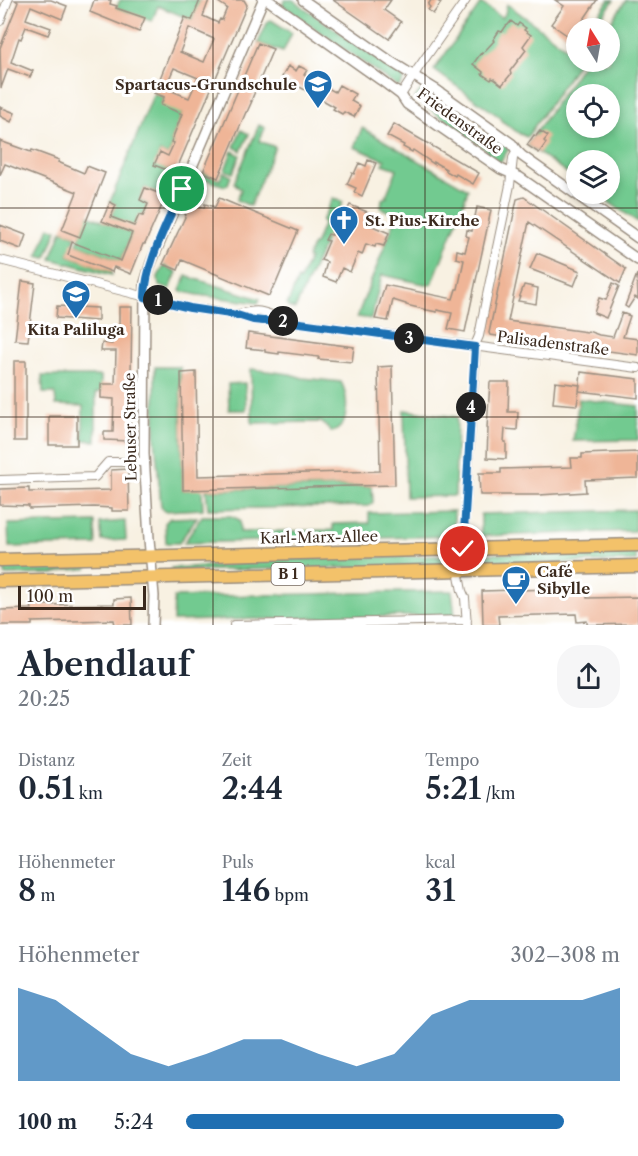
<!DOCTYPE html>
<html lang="de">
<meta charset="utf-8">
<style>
body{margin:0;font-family:"Libre Caslon Text",serif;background:#f6f6f7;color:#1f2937;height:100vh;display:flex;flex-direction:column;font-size:22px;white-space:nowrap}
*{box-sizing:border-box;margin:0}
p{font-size:20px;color:#747a83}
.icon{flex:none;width:33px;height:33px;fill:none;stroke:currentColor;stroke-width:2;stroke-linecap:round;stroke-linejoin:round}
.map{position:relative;height:625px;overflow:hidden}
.sheet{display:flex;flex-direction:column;background:#fff;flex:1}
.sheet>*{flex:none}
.needle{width:39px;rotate:349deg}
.fabs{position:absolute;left:566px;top:18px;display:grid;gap:12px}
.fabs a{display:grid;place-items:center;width:54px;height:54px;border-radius:50%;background:#fff;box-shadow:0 3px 9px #0003;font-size:30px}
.scale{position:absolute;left:18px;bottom:15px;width:128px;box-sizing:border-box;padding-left:6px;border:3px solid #3b2a1e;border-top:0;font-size:16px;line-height:21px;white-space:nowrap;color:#3b2a1e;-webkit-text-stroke:4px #fff;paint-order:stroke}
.pin{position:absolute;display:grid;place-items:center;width:51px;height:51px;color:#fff;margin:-26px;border:3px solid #fff;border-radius:50%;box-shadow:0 2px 6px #0007}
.km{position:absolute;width:30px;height:30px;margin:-15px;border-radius:50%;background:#222;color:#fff;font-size:16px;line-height:30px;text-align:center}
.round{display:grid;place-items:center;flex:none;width:63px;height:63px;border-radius:24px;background:#f6f6f7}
.head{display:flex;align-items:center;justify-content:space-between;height:102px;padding:0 18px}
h1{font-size:33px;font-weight:600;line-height:45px}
.metrics{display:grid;grid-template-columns:repeat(3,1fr);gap:9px;height:102px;padding:6px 18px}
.metrics div{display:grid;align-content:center}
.metrics b{font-size:30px;font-weight:600}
.metrics small{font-size:16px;font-weight:400}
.metrics p{font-size:16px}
.chart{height:168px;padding:12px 18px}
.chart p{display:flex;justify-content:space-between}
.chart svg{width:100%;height:108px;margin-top:6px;fill:#1f6fb2;opacity:.7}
ul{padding:0 18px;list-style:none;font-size:20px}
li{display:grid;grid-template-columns:96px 72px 1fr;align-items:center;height:45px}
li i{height:15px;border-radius:8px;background:#1f6fb2}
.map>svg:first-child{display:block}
.green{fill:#72ca90;stroke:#567a57;stroke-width:1.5;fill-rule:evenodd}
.building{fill:#efb597;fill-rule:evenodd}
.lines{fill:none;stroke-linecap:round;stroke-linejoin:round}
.minor-casing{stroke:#9a8e80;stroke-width:10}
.tertiary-casing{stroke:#9a8e80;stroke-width:12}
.primary-casing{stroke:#9a8e80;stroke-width:15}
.minor{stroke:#fff;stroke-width:8}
.tertiary{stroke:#fff;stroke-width:9}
.primary{stroke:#f3c26a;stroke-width:12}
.route-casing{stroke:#fff;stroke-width:12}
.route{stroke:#1f6fb2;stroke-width:8}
.grid{fill:none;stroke:#3b2a1e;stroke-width:1.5;stroke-opacity:0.55}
.labels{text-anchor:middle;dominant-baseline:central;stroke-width:6;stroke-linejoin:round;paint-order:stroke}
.shield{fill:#fff;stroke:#766a62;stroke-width:1.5}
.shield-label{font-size:14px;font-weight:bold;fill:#3b2a1e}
.poi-label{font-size:15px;font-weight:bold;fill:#3b2a1e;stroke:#fff;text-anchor:start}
.street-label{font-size:15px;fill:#3b2a1e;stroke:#fff}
</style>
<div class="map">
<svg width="638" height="625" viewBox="0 0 638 625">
<rect width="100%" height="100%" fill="#fff"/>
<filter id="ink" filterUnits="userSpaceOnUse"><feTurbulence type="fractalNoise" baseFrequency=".0167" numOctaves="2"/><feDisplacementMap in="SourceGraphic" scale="12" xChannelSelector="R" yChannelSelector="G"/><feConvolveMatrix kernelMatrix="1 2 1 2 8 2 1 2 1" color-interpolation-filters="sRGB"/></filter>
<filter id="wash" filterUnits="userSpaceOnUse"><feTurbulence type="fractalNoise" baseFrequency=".008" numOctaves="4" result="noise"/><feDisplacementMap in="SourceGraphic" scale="24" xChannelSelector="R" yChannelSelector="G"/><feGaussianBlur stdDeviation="1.35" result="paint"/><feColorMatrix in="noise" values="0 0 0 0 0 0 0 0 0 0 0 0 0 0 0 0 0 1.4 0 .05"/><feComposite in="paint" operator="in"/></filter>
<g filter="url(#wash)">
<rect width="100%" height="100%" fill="#f8f1e2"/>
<path class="green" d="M120,0H200L192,20L158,6L152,21L116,8Z
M285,0H293L404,78V80L400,86L398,87L282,5Z
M609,0H614L594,28H589Z
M626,0H638V222L597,194H609V160H576V179L527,145L584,62H609V28H607ZM576,94H609V128H576Z
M481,3L502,18L505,14L507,4L576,55V62H579L527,137L520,134L502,121L501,118L434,70Z
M271,20L292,33L283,52L258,43L268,21Z
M421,90L493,141L500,138L510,147L499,164L483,154L488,151L415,98Z
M154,93L164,97L161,104L183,111L171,142L174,143L168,156L160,152L155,164L175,173L166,196L145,188L140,200L148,204L143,216L139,215L134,227L111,217L116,205L110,202Z
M259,125L265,128L259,141L275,147L250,206L237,200L241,189L236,186L237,184L234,183Z
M362,128L468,189L462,208L432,284L429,285L382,275L371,319L357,317L397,215L381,208L382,199L387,197L386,196L397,169L383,164L385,160L354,147Z
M241,130L249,134L241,151L234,147Z
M232,151L240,155L233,173L225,170Z
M223,172L231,176L228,184L225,186L201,178L203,173L220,180Z
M333,198L343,202L295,309L288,307L287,305L298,279L300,280L309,258L307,257L313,245H315L324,222L322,221Z
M88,215L132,233L121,261L77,244Z
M49,227L57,230L46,258L38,256Z
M62,230L76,236L68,255L112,272V275L51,259Z
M164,266L177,272L170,289L159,286L158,277Z
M186,276L260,299L258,303L198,295L180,291Z
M155,367H180L183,490L202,489L203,509L165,511L161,507L155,438Z
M251,369L290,374L303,378L341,382C349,395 350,427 332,432L321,422L252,423Z
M42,376H101V392L96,393V441L83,440V406L56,405L55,393H43Z
M245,383L246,410H229L228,384Z
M579,399L638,406V440L573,441Z
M404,410L457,417L455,496L406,497Z
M372,486L373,502L369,506L208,509L206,490Z
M635,510V531L481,536V514Z
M454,511V536L184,543L202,516H231L240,520V532L333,530V524L369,523V513Z
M197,517L179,543H166L165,523L170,518Z
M125,521L126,540L102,541L100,523Z
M95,522L96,545L9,547L8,524Z
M636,551V561L479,565V554Z
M473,555V565L172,571L171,568L225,565L281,559Z
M87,564V569L68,570L53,574L5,575V565Z
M448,591H452L455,615L173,621L174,597Z"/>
<g id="blocks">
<path class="building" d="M15,0H51L67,6L62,19L31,6L26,19L51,28L48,35L26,27L21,39L19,38L11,62L33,71L30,77L8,69L1,88L0,48L18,2Z
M94,0H111L110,4L117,6L116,8L145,18L139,32L90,12Z
M200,0H209L203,16L218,23L220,19L222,20L227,8L215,0H244L247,5L175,173L154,165L160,152L168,156L174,143L171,142L182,114L161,105L164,97L154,93L185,17L192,20ZM189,28L214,39L204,62L180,52ZM174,68L198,78L189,98L165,88Z
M333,0H391L384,10L401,22L389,39Z
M431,0H436L441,3L433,14L428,10L430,7L428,5Z
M555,0H597L578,28H576L571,38L551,24L564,6Z
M511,21L517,26L519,23L526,28L524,30L531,35L523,46L526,50L510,71L511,74L502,85L494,79L492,78L491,80L482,74L483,72L473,64L481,53L482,54L494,41L493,40L499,31L502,32L506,26L508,25Z
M258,43L273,49L251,101H252L247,112H246L218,178L203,172Z
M288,66L296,71L299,66L307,70L304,75L335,92L339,85L355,94L351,101L360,106L354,117L344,112L342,114L333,109L335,107L282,77Z
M0,107L15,113L11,122L0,116Z
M394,124L479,173L473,184L456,174L455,176L446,171V169L434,162V164L413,150L412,152L403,147L404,145L387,136Z
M540,131L548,136L544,141L546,143L539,153L527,145L534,135L536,136Z
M0,141L31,152L32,150L59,160L58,162L84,173L87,166L105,173L80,237L62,230L77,192L5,164L0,175Z
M368,160L376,163L362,196L354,192L356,188L347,184L352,173L354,174L359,163L366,166Z
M145,188L166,196L145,244H143L131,274L114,267L112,272L68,255L72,242L121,261L132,233L102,221L110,202L116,205L111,217L134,226L139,215L143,216L148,204L140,200Z
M524,197L626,269L620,283L529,222L508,321L587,332L588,331L599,335L613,337L622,313L630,316L623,337L638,339V355L490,335L489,333L517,199Z
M219,198L298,231L275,286L274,285L269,296L182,260L178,270L163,264L186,215L185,214L190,202L204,208L205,204L215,207Z
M350,205L370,213L367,221L371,223L370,225L389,233L384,246L376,244L375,247L366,244L362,255L358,253L350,272L342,268L336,282L323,277L327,262L321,260L329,241L325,240L328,234L332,235L342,211L346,212Z
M477,207L491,210L465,332L448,329L452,313L437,310V312L427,310L406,305V304L393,300L388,321L375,319L385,285L453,299L456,289H458L464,260L456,258L457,250L465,252L469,237L466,236L467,230L472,231Z
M0,225L26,235L21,249L0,241Z
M537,253L580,271L574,286L530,269Z
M637,274L638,299L635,297L628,308L625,306Z
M22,281L35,283L28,341L15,340Z
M613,283L619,286L606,318L594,313L599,298L606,300Z
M524,285L538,288L536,304L518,301Z
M57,306L98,308V321L56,318Z
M119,307H132L130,441L104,440V432H113L114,399L101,398V384H115L116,351H101L102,343L112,344V339H115L114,327H119Z
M248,333L354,347L352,362L318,359L319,357L279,352V354L265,352V350L246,348Z
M14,361H26V441H14Z
M392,366L395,485L183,490L181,373L196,372L198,476L380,471L378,367Z
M581,372L638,379V398L579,391Z
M490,382H509L508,412H518L517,430L505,429L504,442H506V459L487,458L488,428H487Z
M555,382L580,385L577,405L553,403Z
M49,416H77V445H49Z
M638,452V478L585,480L586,492L539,495H480L479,473H501V469L572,467L571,458H582V454Z
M128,469L129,511H112V508L94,507L29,509V506L0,505V489L29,488V492L111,490V470Z
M587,588V598L638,597V624L587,625V621L577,622L576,614L498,616L499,625H483L482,591Z
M131,598L132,625H115L114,620L32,622V625H0V610L32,609L31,605L114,604V599Z"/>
</g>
</g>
<g filter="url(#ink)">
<use href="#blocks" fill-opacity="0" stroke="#9a8e80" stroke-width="1.5"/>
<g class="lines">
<g class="minor-casing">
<path id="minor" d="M0,21L8,0
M401,95L419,67L466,0
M0,260L190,308L237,315L253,320L263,321H286L638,368
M239,314C259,309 262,311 281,319
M0,480L95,477L108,462H144
M463,549L476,343L479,336L485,305L510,185L513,158L517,151
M458,570L462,591L465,598L467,625
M234,625L467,620"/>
</g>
<g class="tertiary-casing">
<path id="tertiary" d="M268,0L381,80L401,95L407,104L501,169L519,177L638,260
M303,0L390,61L435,89L512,144L517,151L522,156L638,238
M153,625L154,596L149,539L144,454L145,283L151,263L263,0"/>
</g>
<g class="primary-casing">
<path id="primary" d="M0,560L638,545
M0,581L638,566"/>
</g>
<use href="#minor" class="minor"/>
<use href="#tertiary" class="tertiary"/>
<use href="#primary" class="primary"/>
</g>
</g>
<g class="lines" filter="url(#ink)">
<g class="route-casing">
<path id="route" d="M182,189C169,220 145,264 145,297L190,308L237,315L253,320L263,321H286L475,347L463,549"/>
</g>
<use href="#route" class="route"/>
</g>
<path class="grid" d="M213,0V625M425,0V625M0,208H638M0,417H638"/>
<defs>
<g id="school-pin" transform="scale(1.5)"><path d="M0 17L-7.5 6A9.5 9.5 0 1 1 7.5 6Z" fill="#1f6fb2" stroke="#fff"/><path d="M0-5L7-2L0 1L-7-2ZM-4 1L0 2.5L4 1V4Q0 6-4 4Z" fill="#fff"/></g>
<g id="church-pin" transform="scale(1.5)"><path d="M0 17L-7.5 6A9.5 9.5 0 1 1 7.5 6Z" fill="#1f6fb2" stroke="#fff"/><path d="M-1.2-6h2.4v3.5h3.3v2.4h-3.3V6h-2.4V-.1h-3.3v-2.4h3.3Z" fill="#fff"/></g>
<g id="cafe-pin" transform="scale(1.5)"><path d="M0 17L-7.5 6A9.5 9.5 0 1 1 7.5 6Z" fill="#1f6fb2" stroke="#fff"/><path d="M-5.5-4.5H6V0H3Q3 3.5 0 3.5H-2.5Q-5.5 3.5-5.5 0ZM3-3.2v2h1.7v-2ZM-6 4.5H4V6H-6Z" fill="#fff"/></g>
</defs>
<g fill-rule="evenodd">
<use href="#school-pin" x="318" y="84"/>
<use href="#church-pin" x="344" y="220"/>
<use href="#school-pin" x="76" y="294"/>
<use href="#cafe-pin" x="516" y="580"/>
</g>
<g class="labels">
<rect class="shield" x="271.5" y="563" width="33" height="22" rx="4.5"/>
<g class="shield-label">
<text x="288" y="574">B 1</text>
</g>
<g class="poi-label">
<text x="297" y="84" text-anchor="end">Spartacus-Grundschule</text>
<text x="365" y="220">St. Pius-Kirche</text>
<text x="76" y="329" text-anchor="middle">Kita Paliluga</text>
<text x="537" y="571">Café<tspan x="537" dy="17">Sibylle</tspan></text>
</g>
<g class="street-label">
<text transform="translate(460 121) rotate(36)">Friedenstraße</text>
<text transform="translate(553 343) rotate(7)">Palisadenstraße</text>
<text transform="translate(130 427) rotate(-91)">Lebuser Straße</text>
<text transform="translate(319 537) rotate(-1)">Karl-Marx-Allee</text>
</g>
</g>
</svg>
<div class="fabs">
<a><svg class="needle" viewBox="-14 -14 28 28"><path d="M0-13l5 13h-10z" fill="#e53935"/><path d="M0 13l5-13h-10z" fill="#747a83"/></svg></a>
<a><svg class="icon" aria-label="locate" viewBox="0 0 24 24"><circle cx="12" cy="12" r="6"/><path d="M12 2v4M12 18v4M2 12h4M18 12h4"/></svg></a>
<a><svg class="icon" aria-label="layers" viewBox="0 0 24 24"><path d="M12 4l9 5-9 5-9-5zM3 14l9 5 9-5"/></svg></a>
</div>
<div class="scale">100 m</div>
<div class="pin" style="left:182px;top:189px;background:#1e9e55"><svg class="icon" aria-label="arrive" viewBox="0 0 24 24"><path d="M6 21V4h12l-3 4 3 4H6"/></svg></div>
<div class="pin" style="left:463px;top:549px;background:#d93025"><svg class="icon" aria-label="check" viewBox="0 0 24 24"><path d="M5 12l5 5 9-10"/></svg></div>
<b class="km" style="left:158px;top:300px">1</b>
<b class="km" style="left:283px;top:321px">2</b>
<b class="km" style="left:409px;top:338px">3</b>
<b class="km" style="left:471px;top:407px">4</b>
</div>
<section class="sheet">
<div class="head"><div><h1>Abendlauf</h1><p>20:25</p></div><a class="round"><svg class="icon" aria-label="share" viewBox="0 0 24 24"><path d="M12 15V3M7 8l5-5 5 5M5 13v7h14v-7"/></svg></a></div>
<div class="metrics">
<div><p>Distanz</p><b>0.51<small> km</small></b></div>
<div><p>Zeit</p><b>2:44</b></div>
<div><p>Tempo</p><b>5:21<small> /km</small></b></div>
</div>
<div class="metrics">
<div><p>Höhenmeter</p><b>8<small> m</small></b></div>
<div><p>Puls</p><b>146<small> bpm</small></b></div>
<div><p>kcal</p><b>31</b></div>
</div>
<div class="chart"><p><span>Höhenmeter</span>302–308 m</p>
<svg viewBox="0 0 160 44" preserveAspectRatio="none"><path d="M0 44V6L10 11L20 22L30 33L40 38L50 33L60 27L70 27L80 33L90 38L100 33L110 17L120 11L130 11L140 11L150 11L160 6V44z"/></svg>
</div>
<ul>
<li><b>100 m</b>5:24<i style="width:87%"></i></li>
</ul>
</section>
